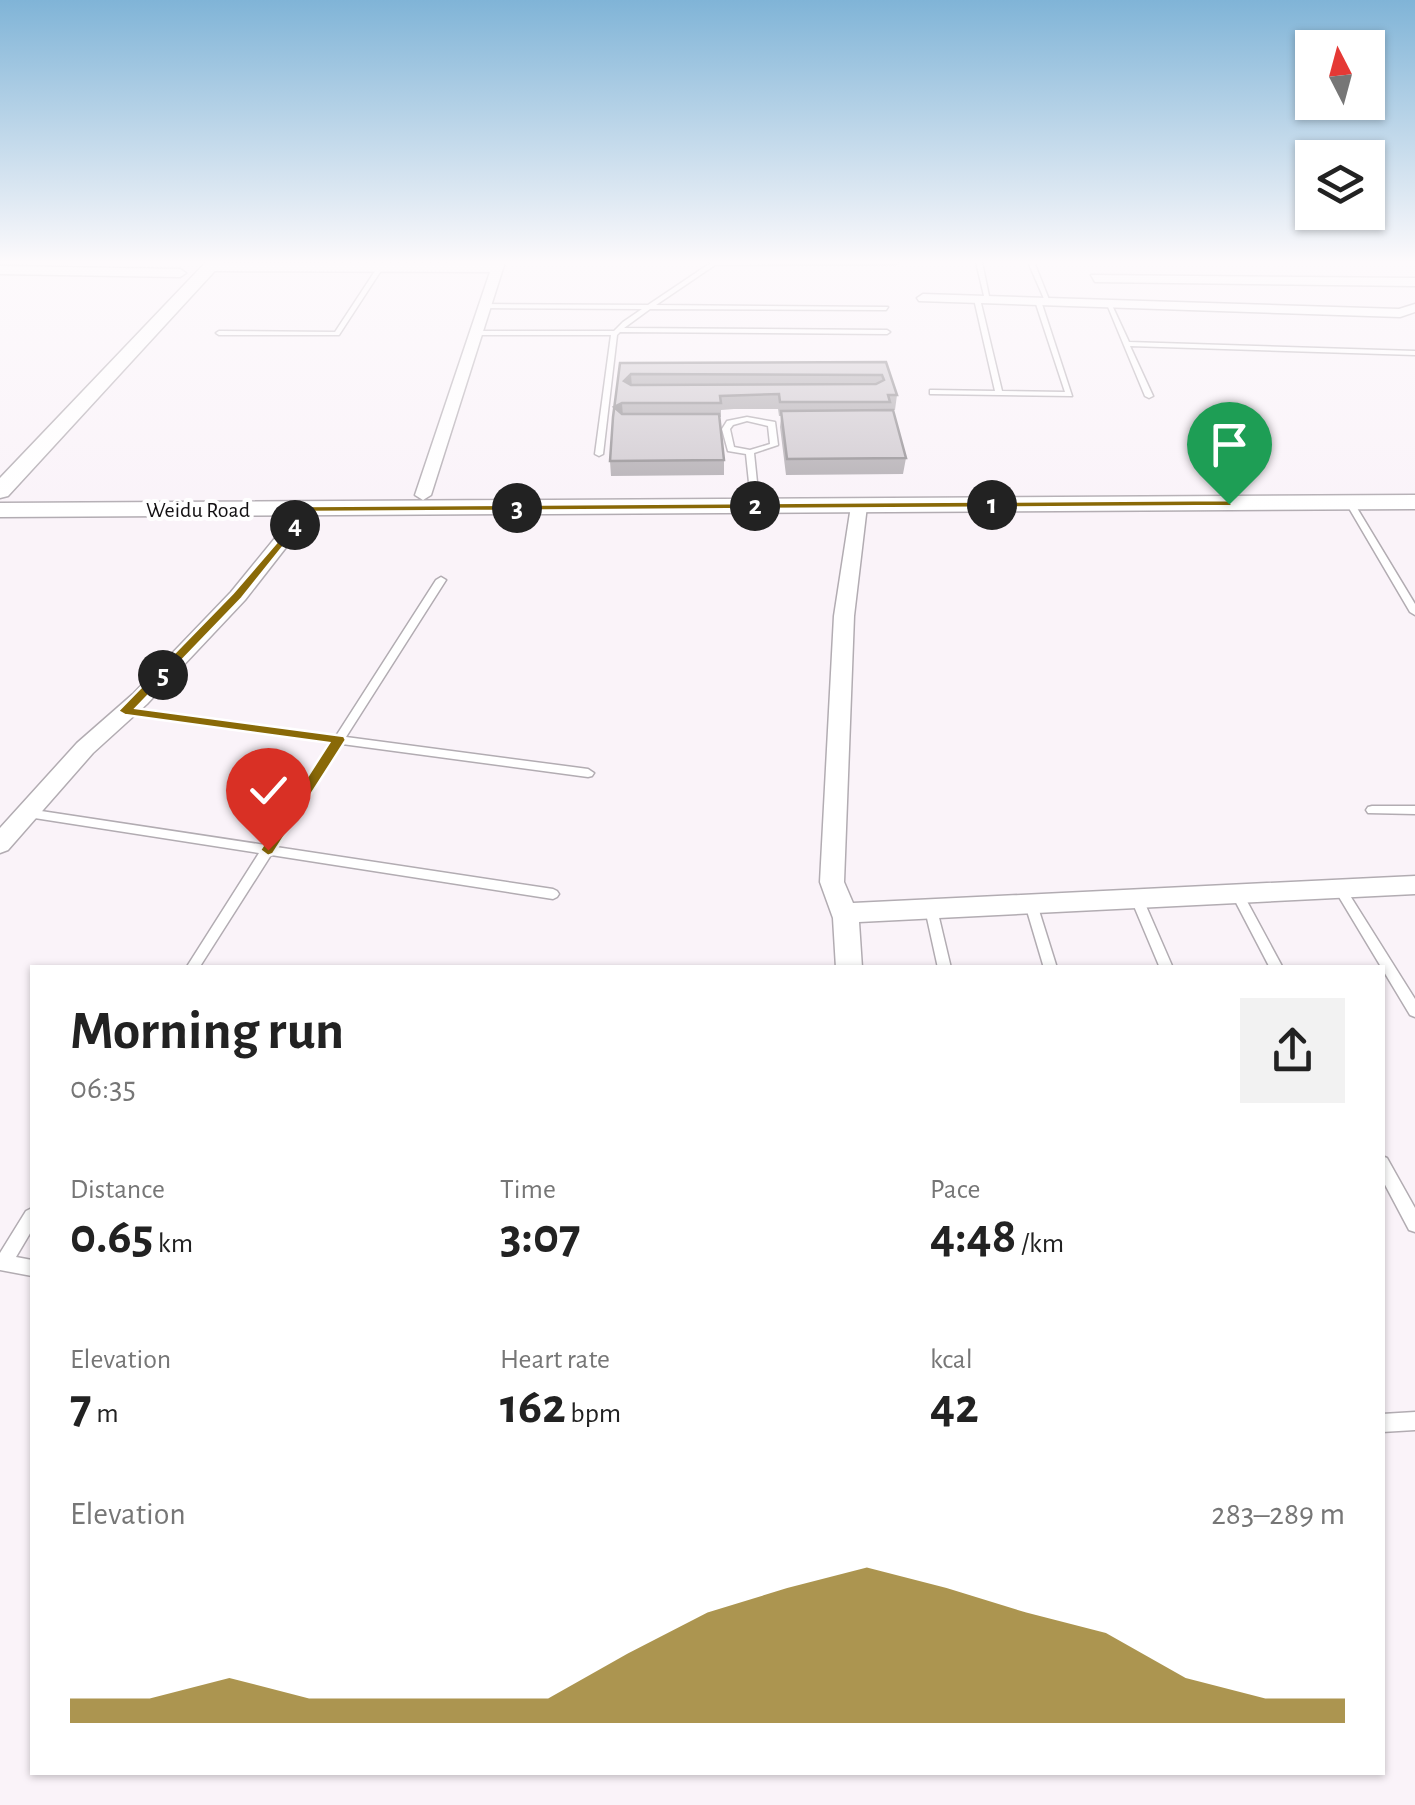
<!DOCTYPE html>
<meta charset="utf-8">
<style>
body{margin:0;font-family:"Alegreya Sans",sans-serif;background:#f2f2f2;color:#222;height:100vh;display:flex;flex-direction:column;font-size:38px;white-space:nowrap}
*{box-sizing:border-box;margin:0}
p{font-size:32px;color:#767676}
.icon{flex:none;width:55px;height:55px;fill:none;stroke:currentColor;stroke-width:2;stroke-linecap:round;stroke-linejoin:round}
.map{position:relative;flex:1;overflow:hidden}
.sheet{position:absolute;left:30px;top:965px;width:1355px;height:810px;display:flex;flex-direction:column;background:#fff;border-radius:0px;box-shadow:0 2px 8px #0004}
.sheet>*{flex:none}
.needle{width:65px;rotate:354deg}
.buttons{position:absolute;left:1295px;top:30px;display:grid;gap:20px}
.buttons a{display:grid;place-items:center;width:90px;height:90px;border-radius:0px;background:#fff;box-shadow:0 2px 8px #0004;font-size:50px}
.pin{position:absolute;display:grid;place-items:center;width:85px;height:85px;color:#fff;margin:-102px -42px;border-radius:50% 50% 50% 0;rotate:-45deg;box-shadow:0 0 10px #0007}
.pin .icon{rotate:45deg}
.km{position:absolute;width:50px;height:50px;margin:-25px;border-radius:50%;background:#222;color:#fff;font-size:28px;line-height:50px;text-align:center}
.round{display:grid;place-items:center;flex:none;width:105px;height:105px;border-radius:0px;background:#f2f2f2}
.overview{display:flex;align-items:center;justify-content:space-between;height:170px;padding:0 40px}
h1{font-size:55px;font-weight:700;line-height:75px}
.figures{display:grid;grid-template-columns:repeat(3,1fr);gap:15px;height:170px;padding:10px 40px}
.figures div{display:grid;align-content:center}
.figures b{font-size:50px;font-weight:700}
.figures small{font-size:28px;font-weight:400}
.figures p{font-size:28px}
.chart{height:280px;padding:20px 40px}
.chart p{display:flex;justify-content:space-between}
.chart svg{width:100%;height:180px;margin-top:10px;fill:#896907;opacity:.7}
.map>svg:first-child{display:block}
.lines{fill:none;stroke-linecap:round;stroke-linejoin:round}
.lane-casing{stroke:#b2acb2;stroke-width:3}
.street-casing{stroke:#b2acb2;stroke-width:3}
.secondary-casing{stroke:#b2acb2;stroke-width:3}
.lane{fill:#fff;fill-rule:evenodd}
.street{fill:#fff;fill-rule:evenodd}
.secondary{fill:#fff;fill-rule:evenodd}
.wall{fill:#b2adb2}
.shaded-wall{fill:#918d91}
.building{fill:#cfc9cf;stroke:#918d91;stroke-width:2.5;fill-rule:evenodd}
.route{fill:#896907;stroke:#fff;stroke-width:2.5}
.labels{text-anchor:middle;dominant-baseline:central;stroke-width:8;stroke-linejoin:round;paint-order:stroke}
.far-street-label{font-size:22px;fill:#131113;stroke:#fff}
</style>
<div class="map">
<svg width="1415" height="1805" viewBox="0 0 1415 1805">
<rect width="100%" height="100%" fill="#faf3f9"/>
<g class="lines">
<g class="lane-casing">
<path id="lane" d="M712,262H899L896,264L715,265L656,305L888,307L886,310L650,309L624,328L887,330L890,332L887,334L620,332L617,335L603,454L599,456L595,454L611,335H473L470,333L473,331H614L623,322L642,309L482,308L479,306L482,304L648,305Z
M976,262H982L990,301L985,300Z
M1028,262H1034L1050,302L1045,301Z
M379,265L384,266L339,335H219L216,333L219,331L335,332Z
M977,297L980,299L1002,391L1065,392L1035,301L1038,299L1041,301L1072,396L930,394V390H933L995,391L974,299Z
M1106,302L1111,303L1129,342L1415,351V355L1130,346L1153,396L1149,398L1145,396Z
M747,417L775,422L778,445L754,453L758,492L754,494L750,492L746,454L728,451L722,429L727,421ZM747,421L768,426L770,444L750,450L734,447L730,429L733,425Z
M1350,500L1354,503L1415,604V615L1410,612L1346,503Z
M441,577L446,580L346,737L588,769L594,773L592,776L588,777L342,744L276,847L553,889L557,891L559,894L557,897L553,899L271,855L199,968H186L259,853L28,817L22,813L28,809L265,845L331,742L125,714L121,713V709L336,736L436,580Z
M1372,806H1415V814L1368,813L1366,810L1368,807Z
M1340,884L1344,886L1415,999V1017L1410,1015L1336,892L1334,889Z
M1238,890L1242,892L1283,968H1270L1232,895L1234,892Z
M1137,894L1141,896L1143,899L1173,968H1160L1131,899L1133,896Z
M1031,899L1035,901L1037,904L1057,968H1044L1025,904L1027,901Z
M931,904L935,906L937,909L951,968H938L925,909L927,906Z
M1382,1156L1387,1158L1415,1208V1232L1409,1230L1382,1179Z
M32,1208V1230L16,1257L32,1260V1276L0,1270V1253L26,1211Z
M1415,1412V1430L1382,1432V1414Z"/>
</g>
<g class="street-casing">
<path id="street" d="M493,262H505L431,495L423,500L415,495L490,272L211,271L205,267L211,263Z
M0,266L180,269L186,273L180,277L0,274Z
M1091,275L1415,278V286L1095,282Z
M923,294L1399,309L1415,304V312L1400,317L919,301L917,298Z
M859,501L867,506L854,616L844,882L853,903L1415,876V894L859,922L862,968H836L833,918L820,882L834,616L851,506Z
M302,505L316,509L245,600L147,704L93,753L8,850L0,853V828L77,743L133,694L231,592Z"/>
</g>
<g class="secondary-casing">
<path id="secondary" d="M206,262H223L8,496L0,498V478Z
M1415,495V509L0,517V503Z"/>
</g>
<use href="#lane" class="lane"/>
<use href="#street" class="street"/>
<use href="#secondary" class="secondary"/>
</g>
<path class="wall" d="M886,362L897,395L895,410H889L906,458L903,474L786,475L780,427L781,416H779L778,409H734L721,410V417H719L724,460V475L611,476L610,461L620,363Z"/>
<path class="shaded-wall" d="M631,374L632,388L624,381Z
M622,403L623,417L614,407Z"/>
<path class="building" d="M886,362L897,395H888L890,402H780L779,394L720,396L721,403H622L614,407L622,414H719L724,460L610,461L613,417L620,363ZM631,374L882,375L884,380L876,384L631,385L624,381Z
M893,410L906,458L787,459L781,411Z"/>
<linearGradient id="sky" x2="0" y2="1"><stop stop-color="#80b4d7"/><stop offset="0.51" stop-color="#fdfafc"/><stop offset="1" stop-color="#fdfafc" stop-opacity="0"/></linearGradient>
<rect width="1415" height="514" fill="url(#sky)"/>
<path class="route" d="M1229,500L1233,506L311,512L242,598L136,708L344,736L346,740L273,854L268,856L260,850L329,743L125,715L118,711L233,593L308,506Z"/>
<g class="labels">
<g class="far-street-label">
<text x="198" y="510">Weidu Road</text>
</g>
</g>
</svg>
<div class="buttons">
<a><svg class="needle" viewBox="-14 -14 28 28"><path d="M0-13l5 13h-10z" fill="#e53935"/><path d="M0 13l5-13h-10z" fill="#767676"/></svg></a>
<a><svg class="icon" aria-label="layers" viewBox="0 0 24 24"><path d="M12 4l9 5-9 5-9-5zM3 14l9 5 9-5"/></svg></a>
</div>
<div class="pin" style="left:1229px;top:504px;background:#1e9e55"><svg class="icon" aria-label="arrive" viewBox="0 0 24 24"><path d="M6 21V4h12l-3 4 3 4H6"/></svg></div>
<div class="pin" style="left:268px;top:850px;background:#d93025"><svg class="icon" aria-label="check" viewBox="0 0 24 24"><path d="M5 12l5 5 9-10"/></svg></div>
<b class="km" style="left:992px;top:505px">1</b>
<b class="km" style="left:755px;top:506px">2</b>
<b class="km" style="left:517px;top:508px">3</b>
<b class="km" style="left:295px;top:525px">4</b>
<b class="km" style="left:163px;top:675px">5</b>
<section class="sheet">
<div class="overview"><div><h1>Morning run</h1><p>06:35</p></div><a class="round"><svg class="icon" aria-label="share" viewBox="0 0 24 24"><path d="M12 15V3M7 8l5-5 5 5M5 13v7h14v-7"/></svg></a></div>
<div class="figures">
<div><p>Distance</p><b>0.65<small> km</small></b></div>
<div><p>Time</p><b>3:07</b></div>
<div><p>Pace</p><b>4:48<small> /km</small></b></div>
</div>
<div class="figures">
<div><p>Elevation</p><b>7<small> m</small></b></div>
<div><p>Heart rate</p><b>162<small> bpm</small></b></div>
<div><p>kcal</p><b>42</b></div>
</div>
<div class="chart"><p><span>Elevation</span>283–289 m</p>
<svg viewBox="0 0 160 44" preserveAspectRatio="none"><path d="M0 44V38L10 38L20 33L30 38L40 38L50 38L60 38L70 27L80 17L90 11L100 6L110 11L120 17L130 22L140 33L150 38L160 38V44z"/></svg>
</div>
</section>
</div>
